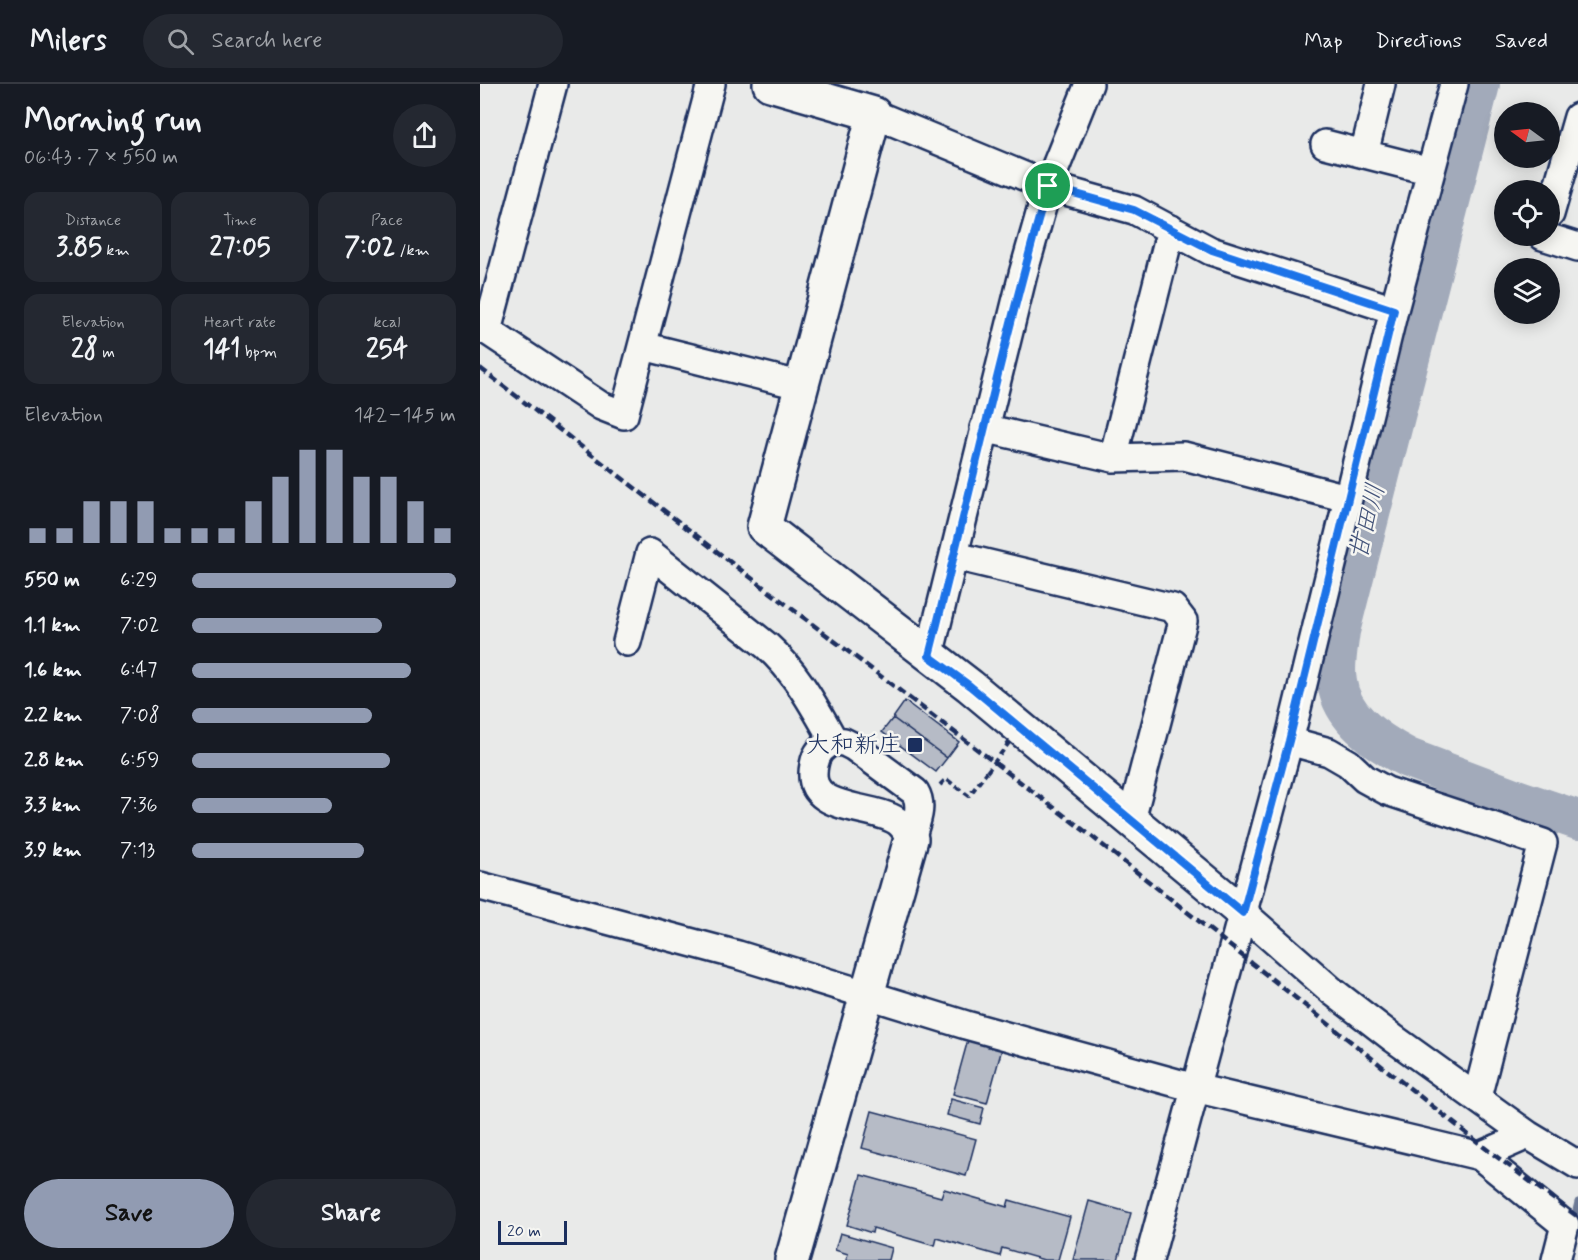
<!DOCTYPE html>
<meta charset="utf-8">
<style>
body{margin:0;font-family:Mynerve,"Klee One",sans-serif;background:#242831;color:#f1f3f6;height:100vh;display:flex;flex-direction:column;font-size:22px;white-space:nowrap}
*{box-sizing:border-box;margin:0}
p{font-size:20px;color:#9ea1a6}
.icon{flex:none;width:33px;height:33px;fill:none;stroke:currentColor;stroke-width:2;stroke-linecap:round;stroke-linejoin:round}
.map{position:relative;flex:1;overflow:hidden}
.side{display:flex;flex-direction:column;background:#171b24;width:480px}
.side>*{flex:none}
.needle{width:39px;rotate:285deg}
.controls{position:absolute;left:1014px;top:18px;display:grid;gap:12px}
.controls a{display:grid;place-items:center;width:66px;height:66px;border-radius:50%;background:#171b24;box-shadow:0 3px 15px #0003;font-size:30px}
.scale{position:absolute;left:18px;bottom:15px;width:69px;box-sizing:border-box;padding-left:6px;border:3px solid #1b2f5e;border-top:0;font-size:16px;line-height:21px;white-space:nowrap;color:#1b2f5e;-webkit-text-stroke:4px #f6f6f2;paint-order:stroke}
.pin{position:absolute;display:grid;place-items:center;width:51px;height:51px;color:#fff;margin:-26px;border:3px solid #fff;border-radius:50%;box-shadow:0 2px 6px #0007}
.round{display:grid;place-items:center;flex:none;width:63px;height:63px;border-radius:32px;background:#242831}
.summary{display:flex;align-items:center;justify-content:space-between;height:102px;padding:0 24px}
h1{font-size:33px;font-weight:700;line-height:45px}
.stats{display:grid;grid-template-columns:repeat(3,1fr);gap:9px;height:102px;padding:6px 24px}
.stats div{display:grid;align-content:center;border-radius:15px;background:#242831;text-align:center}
.stats b{font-size:26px;font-weight:700}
.stats small{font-size:16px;font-weight:400}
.stats p{font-size:16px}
.chart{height:168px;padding:12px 24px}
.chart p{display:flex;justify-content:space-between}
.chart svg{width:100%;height:108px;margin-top:6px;stroke:#919bb2;stroke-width:6}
.button{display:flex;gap:12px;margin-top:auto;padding:12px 24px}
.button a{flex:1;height:69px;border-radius:36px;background:#919bb2;color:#111;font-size:24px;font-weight:700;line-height:69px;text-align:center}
.button a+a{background:#242831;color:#f1f3f6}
ul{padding:0 24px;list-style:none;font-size:20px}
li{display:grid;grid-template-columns:96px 72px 1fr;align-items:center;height:45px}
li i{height:15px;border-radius:8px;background:#919bb2}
header{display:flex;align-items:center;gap:36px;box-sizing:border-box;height:84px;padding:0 30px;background:#171b24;border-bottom:2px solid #363941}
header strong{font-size:28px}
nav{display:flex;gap:33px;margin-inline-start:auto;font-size:21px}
.search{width:420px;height:54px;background:#242831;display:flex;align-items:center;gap:15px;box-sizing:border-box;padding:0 21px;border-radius:33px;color:#9ea1a6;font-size:22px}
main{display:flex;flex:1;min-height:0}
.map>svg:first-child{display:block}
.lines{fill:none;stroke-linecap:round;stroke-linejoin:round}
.stream{stroke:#6c7995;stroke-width:7}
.river{stroke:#a2aaba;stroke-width:40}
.building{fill:#b6bbc6;stroke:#1b2f5e;stroke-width:1.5}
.minor-casing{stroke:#1b2f5e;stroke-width:32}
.tertiary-casing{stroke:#1b2f5e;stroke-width:38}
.path{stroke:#1b2f5e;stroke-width:4;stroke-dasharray:6 4.5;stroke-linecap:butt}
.minor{stroke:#f6f6f2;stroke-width:27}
.tertiary{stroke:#f6f6f2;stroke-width:33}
.rail{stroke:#1b2f5e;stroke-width:4.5;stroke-dasharray:9 4.5;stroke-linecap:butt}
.path-bridge{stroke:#1b2f5e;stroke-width:4;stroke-dasharray:6 4.5;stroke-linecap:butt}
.route-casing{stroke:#fff;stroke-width:12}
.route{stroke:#1a73e8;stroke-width:8}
.poi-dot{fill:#1b2f5e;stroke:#f6f6f2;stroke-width:2}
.labels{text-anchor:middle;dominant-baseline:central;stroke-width:5;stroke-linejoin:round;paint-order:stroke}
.poi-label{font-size:24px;fill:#1b2f5e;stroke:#f6f6f2;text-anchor:end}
.water-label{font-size:26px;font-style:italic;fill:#44547a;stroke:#f6f6f2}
</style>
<header>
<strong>Milers</strong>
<div class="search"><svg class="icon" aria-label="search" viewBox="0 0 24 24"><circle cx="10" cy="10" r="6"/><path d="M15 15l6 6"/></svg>Search here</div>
<nav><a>Map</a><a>Directions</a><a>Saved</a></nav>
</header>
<main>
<section class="side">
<div class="summary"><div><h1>Morning run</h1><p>06:43 · 7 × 550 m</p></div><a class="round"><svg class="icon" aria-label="share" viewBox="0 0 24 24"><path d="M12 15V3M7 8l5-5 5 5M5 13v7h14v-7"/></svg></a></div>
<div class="stats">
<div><p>Distance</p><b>3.85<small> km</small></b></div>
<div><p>Time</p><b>27:05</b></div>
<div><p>Pace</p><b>7:02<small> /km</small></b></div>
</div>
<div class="stats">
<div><p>Elevation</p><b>28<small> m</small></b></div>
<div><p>Heart rate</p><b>141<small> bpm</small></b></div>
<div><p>kcal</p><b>254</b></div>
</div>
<div class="chart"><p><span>Elevation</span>142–145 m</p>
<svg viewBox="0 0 160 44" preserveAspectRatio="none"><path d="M5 44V38M15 44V38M25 44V27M35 44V27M45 44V27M55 44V38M65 44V38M75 44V38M85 44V27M95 44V17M105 44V6M115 44V6M125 44V17M135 44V17M145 44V27M155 44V38"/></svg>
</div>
<ul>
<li><b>550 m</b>6:29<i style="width:100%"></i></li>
<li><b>1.1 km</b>7:02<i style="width:72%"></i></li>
<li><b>1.6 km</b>6:47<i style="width:83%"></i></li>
<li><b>2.2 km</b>7:08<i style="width:68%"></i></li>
<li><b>2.8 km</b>6:59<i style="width:75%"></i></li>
<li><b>3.3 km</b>7:36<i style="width:53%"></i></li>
<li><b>3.9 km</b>7:13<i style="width:65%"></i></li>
</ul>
<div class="button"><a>Save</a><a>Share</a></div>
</section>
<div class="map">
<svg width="1098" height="1176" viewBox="0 0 1098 1176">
<rect width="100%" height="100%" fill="#e9eae9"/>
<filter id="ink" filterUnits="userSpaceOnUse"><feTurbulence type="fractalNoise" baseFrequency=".0167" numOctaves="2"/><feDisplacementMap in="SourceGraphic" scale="12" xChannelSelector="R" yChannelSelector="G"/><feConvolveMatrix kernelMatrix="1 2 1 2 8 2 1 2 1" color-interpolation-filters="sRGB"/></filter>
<g filter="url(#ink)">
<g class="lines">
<path class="stream" d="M1093,1139L1098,1118"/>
<path class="river" d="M1000,0L860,547C858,564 854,581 857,598C861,634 899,659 928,674L1039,716L1098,736"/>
</g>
<path class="building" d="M425,617L479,658L467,674L413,634Z
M413,634L467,674L456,688L402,648Z
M489,952L523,961L507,1019L473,1010Z
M471,1015L504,1024L500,1040L467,1031Z
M392,1027L496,1055L486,1092L382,1064Z
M381,1091L461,1113L464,1105L527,1123L529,1116L590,1133L578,1176H564L522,1164L520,1172L457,1154L455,1162L393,1144L392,1149L367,1141Z
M609,1117L651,1129L638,1176H593Z
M360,1149L412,1164L409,1176H366L368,1170L355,1166Z"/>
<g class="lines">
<g class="minor-casing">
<path id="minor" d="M394,30L568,102L654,126L731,167L914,226
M845,60L951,87
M884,70L901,0
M1070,130L1098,33
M1063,152L1098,163
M0,242L121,322L144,331L231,0
M7,247L73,0
M163,262L323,302
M504,344L633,374L704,372L867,414
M633,374L691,145
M475,472L693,524L703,537L651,736
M147,558L170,469L287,562C317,589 334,622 354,657
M449,572L543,190L568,102L609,0
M354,657L364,658L374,663L435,708C444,723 435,740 431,755C427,748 424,742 417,737C390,719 324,729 334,681C336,669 342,662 354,657Z
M809,657L849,668L868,679L885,695L907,707L1063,759L997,1013
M0,802L258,871L486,941L715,1004L1000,1072L1048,1051
M763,829L852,907L913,954L1048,1051L1098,1081
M1000,1072L1085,1141L1076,1176
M669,1176L809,657L914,226L974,0"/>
</g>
<g class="tertiary-casing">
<path id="tertiary" d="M290,0L394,30L284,443L490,602L763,829
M312,1176L431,755"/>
</g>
<path class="path" d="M460,701L466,695L489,712L507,688"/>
<use href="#minor" class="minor"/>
<use href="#tertiary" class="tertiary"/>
<path class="rail" d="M0,284L253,480L610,751L1009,1067L1098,1133"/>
<path class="path-bridge" d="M507,688L531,656"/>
</g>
</g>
<g class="lines" filter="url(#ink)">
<g class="route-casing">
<path id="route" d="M568,102L654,126L732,166L914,226L809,657L763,829L490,602L449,572C489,415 523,257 568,102Z"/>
</g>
<use href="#route" class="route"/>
</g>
<rect class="poi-dot" x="427" y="653" width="16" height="16" rx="3"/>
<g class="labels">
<g class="poi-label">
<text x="422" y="661">大和新庄</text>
</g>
<g class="water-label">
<text transform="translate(888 438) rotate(-76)">甘田川</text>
</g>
</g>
</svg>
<div class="controls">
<a><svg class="needle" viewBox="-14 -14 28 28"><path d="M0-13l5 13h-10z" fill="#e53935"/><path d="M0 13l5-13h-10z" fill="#9ea1a6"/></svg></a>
<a><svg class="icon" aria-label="locate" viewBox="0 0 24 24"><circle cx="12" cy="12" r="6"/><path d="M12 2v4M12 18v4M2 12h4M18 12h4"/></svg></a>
<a><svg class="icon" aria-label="layers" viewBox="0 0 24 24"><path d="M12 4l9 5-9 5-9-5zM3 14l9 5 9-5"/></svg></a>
</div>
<div class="scale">20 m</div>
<div class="pin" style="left:568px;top:102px;background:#1e9e55"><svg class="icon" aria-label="arrive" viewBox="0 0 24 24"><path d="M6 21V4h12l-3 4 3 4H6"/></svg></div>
</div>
</main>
